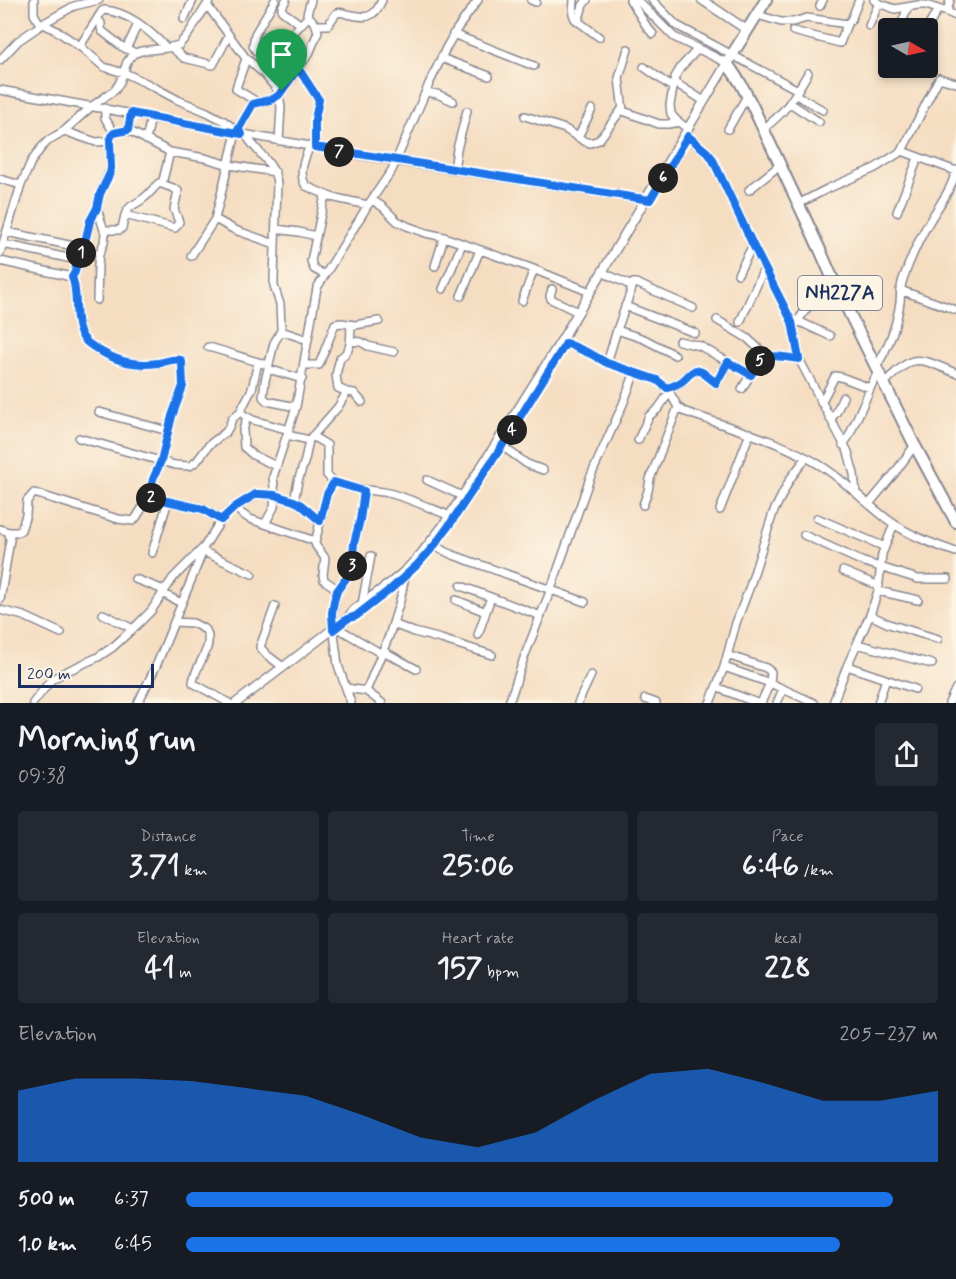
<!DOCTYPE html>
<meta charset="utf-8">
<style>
body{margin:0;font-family:Mynerve,sans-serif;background:#242831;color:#f1f3f6;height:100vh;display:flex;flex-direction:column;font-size:22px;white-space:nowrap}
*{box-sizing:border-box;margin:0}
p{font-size:20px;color:#9ea1a6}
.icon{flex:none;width:33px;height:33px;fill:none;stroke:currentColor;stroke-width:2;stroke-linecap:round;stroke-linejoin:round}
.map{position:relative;height:703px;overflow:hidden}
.panel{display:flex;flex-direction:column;background:#171b24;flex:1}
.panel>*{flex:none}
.needle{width:39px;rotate:99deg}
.controls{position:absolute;left:878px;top:18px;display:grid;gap:12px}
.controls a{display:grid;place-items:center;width:60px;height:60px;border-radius:6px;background:#171b24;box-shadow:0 3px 9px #0003;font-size:30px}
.scale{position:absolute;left:18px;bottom:15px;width:136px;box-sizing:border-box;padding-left:6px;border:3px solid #1b2f5e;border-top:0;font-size:16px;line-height:21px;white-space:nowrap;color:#1b2f5e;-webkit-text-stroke:4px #fcf5e5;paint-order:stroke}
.pin{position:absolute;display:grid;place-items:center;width:51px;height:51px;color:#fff;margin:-62px -26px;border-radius:50% 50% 50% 0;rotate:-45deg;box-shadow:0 0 6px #0007}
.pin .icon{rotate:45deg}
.km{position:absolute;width:30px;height:30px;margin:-15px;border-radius:50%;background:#222;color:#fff;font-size:16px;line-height:30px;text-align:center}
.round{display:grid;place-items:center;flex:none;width:63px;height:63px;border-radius:6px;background:#242831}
.headline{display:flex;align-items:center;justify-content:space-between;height:102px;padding:0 18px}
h1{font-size:33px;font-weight:800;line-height:45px}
.metrics{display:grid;grid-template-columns:repeat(3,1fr);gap:9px;height:102px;padding:6px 18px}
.metrics div{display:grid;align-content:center;border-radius:6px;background:#242831;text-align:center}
.metrics b{font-size:30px;font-weight:800}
.metrics small{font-size:16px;font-weight:400}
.metrics p{font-size:16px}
.chart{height:168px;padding:12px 18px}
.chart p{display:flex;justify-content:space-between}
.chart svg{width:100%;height:108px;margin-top:6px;fill:#1a73e8;opacity:.7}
ul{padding:0 18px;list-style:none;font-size:20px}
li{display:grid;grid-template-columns:96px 72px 1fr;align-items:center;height:45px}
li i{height:15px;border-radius:8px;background:#1a73e8}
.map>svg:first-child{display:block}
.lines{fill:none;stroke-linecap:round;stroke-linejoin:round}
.minor-casing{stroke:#888690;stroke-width:10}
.major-casing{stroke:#888690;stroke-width:11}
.highway-casing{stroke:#888690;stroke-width:14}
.minor{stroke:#fff;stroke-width:7}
.major{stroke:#fff;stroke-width:8}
.highway{stroke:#fff;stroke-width:10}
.route-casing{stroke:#fff;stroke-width:12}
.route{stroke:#1a73e8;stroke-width:8}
.labels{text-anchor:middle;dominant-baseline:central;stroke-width:4.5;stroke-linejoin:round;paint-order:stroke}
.shield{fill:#fcf5e5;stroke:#5e6a86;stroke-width:1.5}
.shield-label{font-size:20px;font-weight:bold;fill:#1b2f5e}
</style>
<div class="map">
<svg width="956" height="703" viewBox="0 0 956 703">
<rect width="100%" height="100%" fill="#fcf5e5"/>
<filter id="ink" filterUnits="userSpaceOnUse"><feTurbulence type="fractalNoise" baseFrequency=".0167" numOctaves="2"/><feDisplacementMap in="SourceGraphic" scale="12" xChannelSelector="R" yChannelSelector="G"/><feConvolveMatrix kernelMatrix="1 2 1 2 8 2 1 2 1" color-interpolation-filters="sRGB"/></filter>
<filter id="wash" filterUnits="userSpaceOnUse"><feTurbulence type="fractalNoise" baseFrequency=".008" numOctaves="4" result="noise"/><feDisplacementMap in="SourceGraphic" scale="24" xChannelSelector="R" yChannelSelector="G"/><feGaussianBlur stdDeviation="1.35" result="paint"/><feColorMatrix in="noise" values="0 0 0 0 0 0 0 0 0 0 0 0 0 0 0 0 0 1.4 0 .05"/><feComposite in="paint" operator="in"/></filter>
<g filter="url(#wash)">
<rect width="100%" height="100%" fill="#f5ddc1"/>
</g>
<g filter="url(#ink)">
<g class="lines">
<g class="minor-casing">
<path id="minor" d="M34,0V14L38,21L57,31L82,48L104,67L127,74L148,84L178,100L207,112L224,121L240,133
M275,0L255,34L253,46L256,51L264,55L269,53L275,45L291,35L308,17
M286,0L282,7V11L300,24
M531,0L536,2
M574,0L573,14L575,19L599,37
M630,0L647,27L653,34
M637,0L674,37L727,63
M652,0L676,25L798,90
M950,0L947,12L956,16
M878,3L895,9L918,5H926L947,12
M207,5L245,57L264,74L280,93
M820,6L823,0
M761,16L781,22H793L807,18L847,24
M97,19L101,23V28L102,31L121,46L135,53
M184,19L193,0
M578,22L583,5L587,0
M903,23L917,28
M316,25H328C331,22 334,15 337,13C340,12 344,13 347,14C365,18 374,20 382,0
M869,26L878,5L877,2L874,0
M900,28L908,7
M927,29L938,9
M793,31L840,43L847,24L851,20L859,0
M453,34L534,66
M80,46L102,11L104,10C130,12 149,31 167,48
M171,47L184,58L213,65L229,35
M126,49L138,24
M628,49L619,78L623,111L659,124H668L679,122
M441,58L489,76
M246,59L237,85L236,89L257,102
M0,60L18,41L44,23L74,6L99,0
M644,67L673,88
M298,68L319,100L315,119V147
M674,82L704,101
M0,90L365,156L648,200
M426,92L437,94L453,101
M279,95L281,107L279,141
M796,95L823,110
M790,103L819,122
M105,108V118L114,133
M131,113L128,130L170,152L162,184
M525,116L565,129L584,141L590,143L599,140L622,109
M688,129L676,120L671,114L670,105L675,77L681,67L697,50
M728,129L747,96
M763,129C786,112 794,97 808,73
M238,130L253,104L272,99L279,95L293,74L309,54L318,32L316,25L307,14L311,0
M64,131L96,142L110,141L111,168L100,194L97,209L90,221L83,248
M246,135C255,151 275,163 277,183L274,279V286L280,304L281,327V331L274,343L265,381L263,397L267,401L296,407
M578,137L592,109
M688,137L707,152L712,158L753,245L792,322L799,359L848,452L854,474L856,493
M146,140L151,117
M310,146C304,159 298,174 306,186L331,197L368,205
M902,151L956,171
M170,152L205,158L229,165L275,172
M454,170L457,149L467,111
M0,179L21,185
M749,190L780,165
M372,200L383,207L397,221L407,226L426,233L444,237L528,267L590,292
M798,204L827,189L875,168L902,151L939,78L956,83
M897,212L918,158
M215,219L235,230L275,244
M276,229L299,232L316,236
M105,230H120L122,228L125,215L175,228L179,222L174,209L178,191L173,188L159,183C153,188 150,194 144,198C136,205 129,204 125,215
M3,244L77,260L83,248L7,232
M0,253L21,185L31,162L41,148L49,140L64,131L92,106L115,90L120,82L127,62L133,54L141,51L167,48L179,45L189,33L210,0
M191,256L215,219L236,133
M0,261L72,277L75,272L77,260
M435,266L444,237
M606,274L626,283L632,288L617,330L607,363
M738,274L753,245
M325,275L314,269L311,261L325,195
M631,286L633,283H636L693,308
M443,289L462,244
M552,289L550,296L551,299L578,312
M900,290L956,310
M461,296L480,250
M97,300L98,265L99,254L104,243L105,233L97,209
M522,301L534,269
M625,306L695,333
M717,320L747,338L768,357
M798,321L830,336
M740,322L764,269
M794,326L810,304L834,282
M617,330L644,339L675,355
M281,331L308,340
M350,341L361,342L368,346L394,352
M561,341L591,354L607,363L657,380L667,388L678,407L683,411C730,428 780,440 823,467C848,483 869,507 894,524C913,537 935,545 956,552
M679,341L700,346L751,375
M208,347C229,352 248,360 269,365
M304,365H319L335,324L341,323L355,325L379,321
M876,367C888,348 897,324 900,302C901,293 900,287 903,279C910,260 918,241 928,224C938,206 952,190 956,170
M268,369L302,379
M884,383C892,376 901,366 910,362C922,356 944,369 956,373
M667,388L683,381L690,373L696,370L702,372L716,383L728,362
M742,389C747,381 757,361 765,358C774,354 789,358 799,359
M347,392L338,388L336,375L340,358C353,350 350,339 351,325
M821,403L835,376L841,377L870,388
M99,412L168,431
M244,415L253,420L289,430
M247,417L243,430L244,447L253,455L276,466
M830,419L836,413L843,397
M287,435L309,440
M312,436L327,445V475C338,491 371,489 388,493C409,498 430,508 450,516
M79,438L175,465L190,466L197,461L209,445L226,432L229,427L232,419L240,412L252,389L258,362
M638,440L649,416L658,409L669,393
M843,445L849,436L878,371
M502,446L527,464L543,470
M427,480L462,496
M334,481L327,494L315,543L316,546L325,558L323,575L324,580L337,589L332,618L338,665L351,703
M149,497L203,509L221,520
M294,501L298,481L305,460L309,440L338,407L347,392L354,393L362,402
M869,504L894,474L915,445
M643,505L648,491L650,479L678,407
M235,507L242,514L250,519L315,541
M720,510L750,433
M817,518L885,547
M265,524L274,507L275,495L297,502L320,521
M0,529L9,532L10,540L0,600
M9,532H18L21,530L26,515L27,501L34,493L118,519L133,521L136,518L149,497L153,479L161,461L172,416L183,386V367L181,360C172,359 166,362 158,363C136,366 119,362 100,351C92,346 84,342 80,332C73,315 79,294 72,277
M804,535L861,561L918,579H948
M434,546L453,555L585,602
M202,551L252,574
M152,553L168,501
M843,571L879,586
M135,579L164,590
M461,586L541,616
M337,591L352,570L354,543L360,520L364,491
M878,591L918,600
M162,593L181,603
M456,600L486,612
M362,604L371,556
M275,606L260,647L267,655L283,667
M0,610L24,616L61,633
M103,614L133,629
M870,615L889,624L938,639
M174,622L193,623L206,630C215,649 194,665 193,683L229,703
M393,624L414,632L441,639L492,655
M336,627L382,654
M478,635L491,597
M857,644L932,664
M383,651L416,669
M727,655L766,668L771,672L770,683L761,703
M847,666L915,689
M724,667L770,683L814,703
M716,687L757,703
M346,688L366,691L382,703
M366,691L389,636L400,601L405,576
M645,699L656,703
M33,703L51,680L63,673L98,657L113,647L137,625L151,611L173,578L204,547L221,520L231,510L257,494L275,495L273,477L296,407L317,288L368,205L392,170L429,84L446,48L457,29L478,0
M138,703L157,664L203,551
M509,703L525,655L551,589L590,478L623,404L635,372
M578,703L591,675
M710,703L724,667L736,623L750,586L773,513L790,479L806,458
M777,703L783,689
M833,703L847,666L870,615L878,591L882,554L894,524
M878,703L886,679
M949,703L956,688"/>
</g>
<g class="major-casing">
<path id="major" d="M702,0L747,30
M236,703L333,629L347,619L354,610L393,581L406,570L421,554L443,526L507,427L561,341L727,63"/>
</g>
<g class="highway-casing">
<path id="highway" d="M766,0L727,63L741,84L752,105L821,252L834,282L913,442L956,522"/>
</g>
<use href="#minor" class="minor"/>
<use href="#major" class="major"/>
<use href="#highway" class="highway"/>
</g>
</g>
<g class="lines" filter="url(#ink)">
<g class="route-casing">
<path id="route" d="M298,68L319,100L315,119V147L650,200L688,136L707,152L712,158L753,245L792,322L799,359C787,358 768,352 759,362C756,366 754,371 751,375L728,362L716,383L702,372L696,370C689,373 686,379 681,382C676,385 671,387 667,388L657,380L607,363L591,354L566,343L502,446L450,524L434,546L417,565L392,588L356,616L347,619L333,630L332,613L334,601L337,591L352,570L354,543L360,520L364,491L334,482L327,494L320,521L300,504L294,501L275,495L260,494H256L235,507L221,520L203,509L149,497L153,479L161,461L172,416L183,386L182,362L181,360C172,358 166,362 158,363C136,366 119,362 100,351C92,346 84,342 80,332C73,315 79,294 72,277L75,272L77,260L85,242L90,221L97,208L100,194L110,173L111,168L110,141L111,136L114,133L128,130L131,113L242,134L238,130L253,104L273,99L279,95Z"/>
</g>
<use href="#route" class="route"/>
</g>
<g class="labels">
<rect class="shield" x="798" y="276" width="84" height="34" rx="4.5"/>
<g class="shield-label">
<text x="840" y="293">NH227A</text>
</g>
</g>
</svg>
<div class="controls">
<a><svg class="needle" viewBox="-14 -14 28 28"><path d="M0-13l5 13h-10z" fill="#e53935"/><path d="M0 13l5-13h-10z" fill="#9ea1a6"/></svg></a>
</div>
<div class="scale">200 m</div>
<div class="pin" style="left:282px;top:91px;background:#1e9e55"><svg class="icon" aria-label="arrive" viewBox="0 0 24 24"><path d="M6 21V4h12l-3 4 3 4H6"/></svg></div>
<b class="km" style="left:81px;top:253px">1</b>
<b class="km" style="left:151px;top:498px">2</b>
<b class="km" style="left:352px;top:566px">3</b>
<b class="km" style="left:512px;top:430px">4</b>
<b class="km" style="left:760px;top:361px">5</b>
<b class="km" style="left:663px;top:178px">6</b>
<b class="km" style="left:339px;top:152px">7</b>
</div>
<section class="panel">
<div class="headline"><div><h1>Morning run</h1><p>09:38</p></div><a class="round"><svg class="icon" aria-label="share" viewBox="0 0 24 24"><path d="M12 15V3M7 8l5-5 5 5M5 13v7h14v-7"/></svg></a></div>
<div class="metrics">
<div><p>Distance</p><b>3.71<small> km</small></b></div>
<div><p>Time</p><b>25:06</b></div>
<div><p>Pace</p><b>6:46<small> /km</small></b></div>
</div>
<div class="metrics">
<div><p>Elevation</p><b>41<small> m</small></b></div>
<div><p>Heart rate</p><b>157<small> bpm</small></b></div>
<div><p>kcal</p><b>228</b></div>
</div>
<div class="chart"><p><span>Elevation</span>205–237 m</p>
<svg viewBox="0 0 160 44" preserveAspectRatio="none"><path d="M0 44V15L10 10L20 10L30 11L40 14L50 17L60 25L70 34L80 38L90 32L100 19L110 8L120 6L130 12L140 19L150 19L160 15V44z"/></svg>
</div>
<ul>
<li><b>500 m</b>6:37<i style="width:94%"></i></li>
<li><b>1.0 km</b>6:45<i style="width:87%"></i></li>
</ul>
</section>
